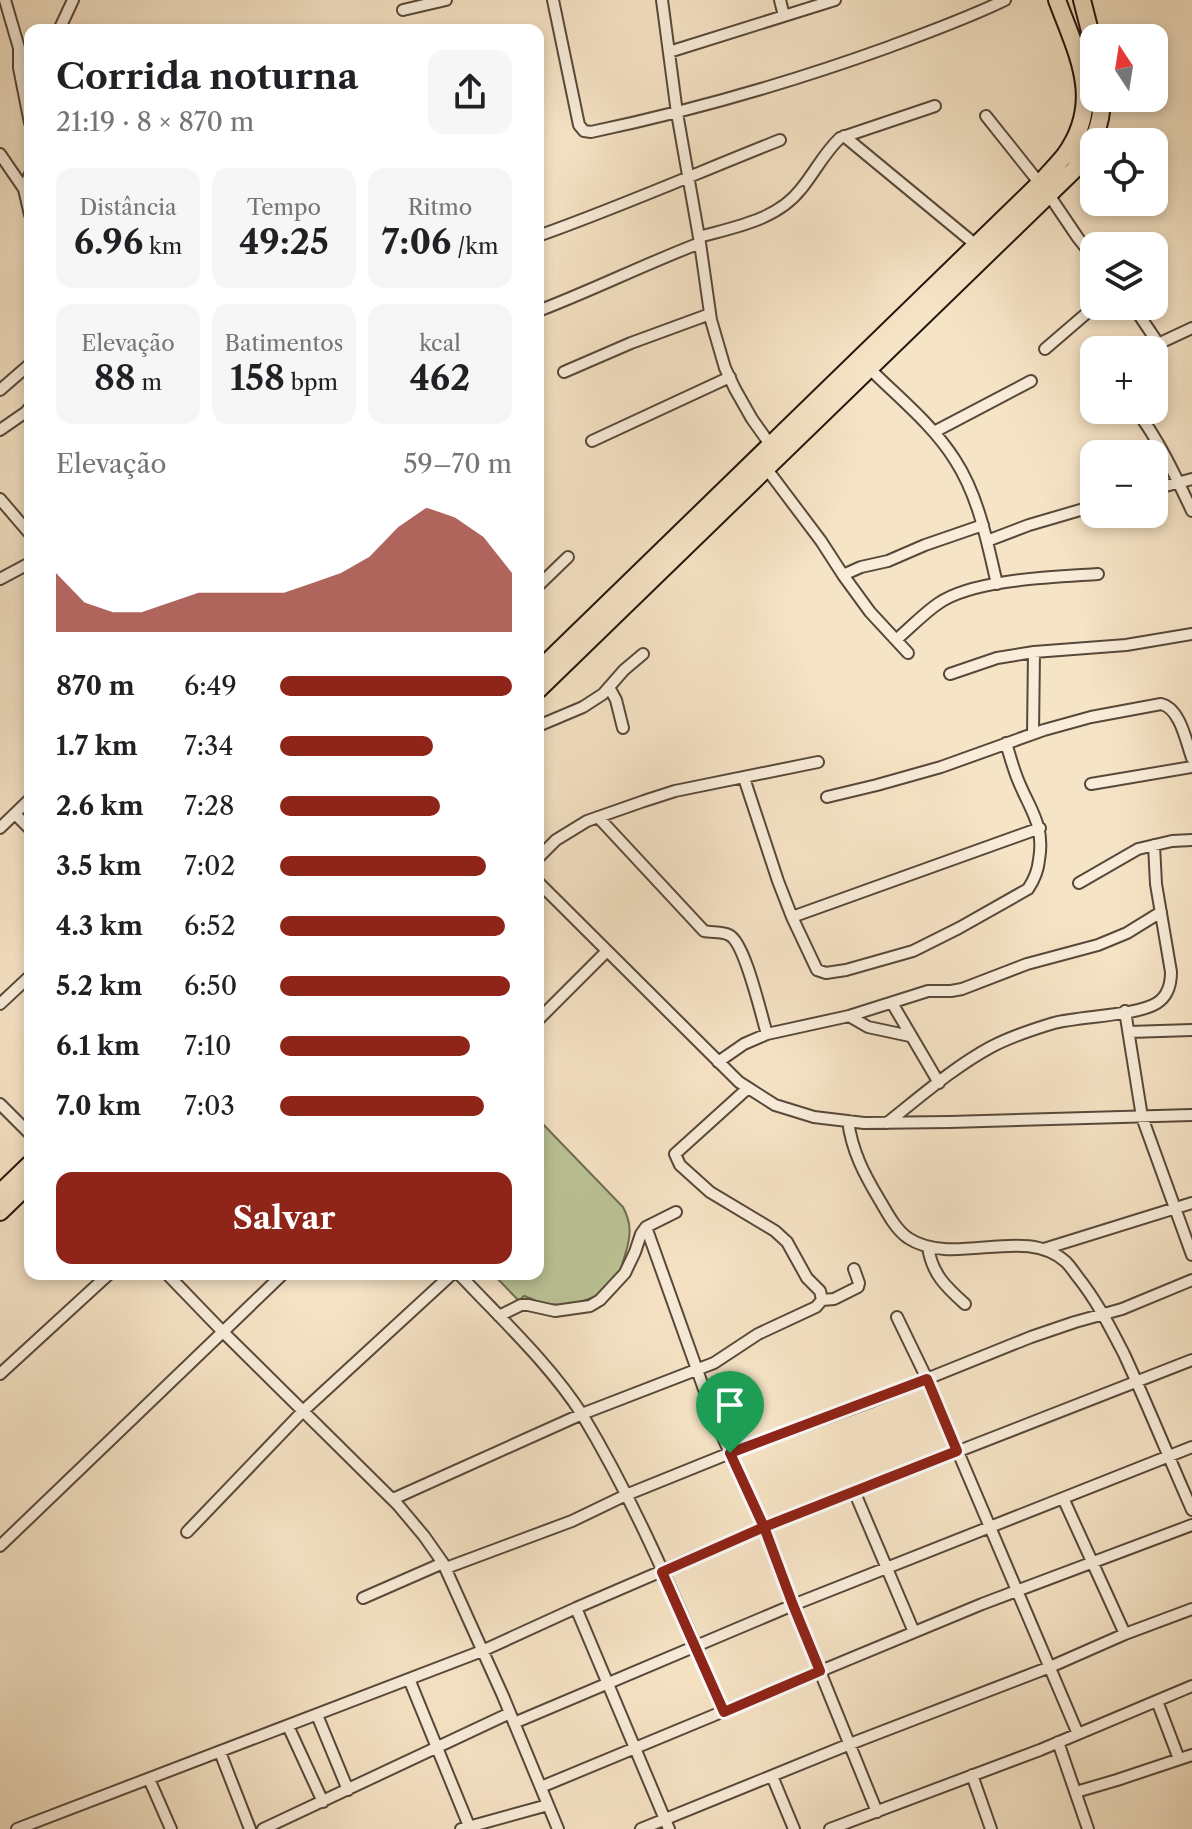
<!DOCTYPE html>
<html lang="pt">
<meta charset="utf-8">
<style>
body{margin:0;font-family:"Libre Caslon Text",serif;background:#f6f6f6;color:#202124;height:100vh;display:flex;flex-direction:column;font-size:30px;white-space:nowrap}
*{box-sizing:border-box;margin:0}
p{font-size:26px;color:#757577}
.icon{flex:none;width:44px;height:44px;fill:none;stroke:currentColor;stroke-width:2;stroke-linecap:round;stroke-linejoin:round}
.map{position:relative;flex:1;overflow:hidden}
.side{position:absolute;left:24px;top:24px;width:520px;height:1256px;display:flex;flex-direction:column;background:#fff;border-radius:16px;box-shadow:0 4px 12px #0003}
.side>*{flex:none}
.needle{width:52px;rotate:348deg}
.fabs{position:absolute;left:1080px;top:24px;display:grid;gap:16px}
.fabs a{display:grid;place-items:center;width:88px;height:88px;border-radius:16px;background:#fff;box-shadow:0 4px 12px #0003;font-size:40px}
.pin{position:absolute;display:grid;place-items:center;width:68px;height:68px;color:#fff;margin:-82px -34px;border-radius:50% 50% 50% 0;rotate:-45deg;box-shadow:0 0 8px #0007}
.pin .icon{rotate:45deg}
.round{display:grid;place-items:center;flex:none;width:84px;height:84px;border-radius:16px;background:#f6f6f6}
.summary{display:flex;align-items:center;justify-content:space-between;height:136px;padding:0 32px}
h1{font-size:36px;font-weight:800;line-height:60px}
.metrics{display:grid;grid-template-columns:repeat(3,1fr);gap:12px;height:136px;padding:8px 32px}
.metrics div{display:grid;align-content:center;border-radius:16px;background:#f6f6f6;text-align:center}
.metrics b{font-size:34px;font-weight:800}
.metrics small{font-size:22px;font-weight:400}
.metrics p{font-size:22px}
.chart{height:224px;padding:16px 32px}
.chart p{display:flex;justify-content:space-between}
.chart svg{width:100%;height:144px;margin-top:8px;fill:#8f2418;opacity:.7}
.primary-button{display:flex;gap:16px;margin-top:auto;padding:16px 32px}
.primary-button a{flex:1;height:92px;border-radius:16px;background:#8f2418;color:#fff;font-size:32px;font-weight:800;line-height:92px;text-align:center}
ul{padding:0 32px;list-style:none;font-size:26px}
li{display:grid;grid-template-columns:128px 96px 1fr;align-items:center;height:60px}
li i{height:20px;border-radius:10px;background:#8f2418}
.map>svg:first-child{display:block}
.green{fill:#bbc496;stroke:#6f6c50;stroke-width:2}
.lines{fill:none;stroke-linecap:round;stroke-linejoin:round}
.street-casing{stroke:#58483a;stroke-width:14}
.primary-casing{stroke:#23140b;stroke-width:20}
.street{stroke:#f9edda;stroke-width:10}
.primary{stroke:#f6e4c6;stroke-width:16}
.route-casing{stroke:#fff;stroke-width:16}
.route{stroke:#8f2418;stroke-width:10}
</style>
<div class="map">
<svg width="1192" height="1829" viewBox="0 0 1192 1829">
<rect width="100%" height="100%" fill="#f6e4c6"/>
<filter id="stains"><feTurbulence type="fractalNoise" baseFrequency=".0025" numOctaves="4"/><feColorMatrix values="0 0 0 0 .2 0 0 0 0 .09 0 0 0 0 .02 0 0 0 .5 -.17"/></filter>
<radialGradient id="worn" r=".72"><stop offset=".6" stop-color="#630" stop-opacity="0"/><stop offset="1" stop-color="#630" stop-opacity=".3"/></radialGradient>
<path class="green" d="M538,1119L623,1207C632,1224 631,1236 625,1255C623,1262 620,1272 616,1278C601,1301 567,1308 542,1303C536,1301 530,1298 524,1296L519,1301L493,1274H538Z"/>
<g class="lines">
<g class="street-casing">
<path id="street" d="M5,0L19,48V68L30,123
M553,0L579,125L584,131L591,132C691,111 789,83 886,48C926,33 966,19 1005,0
M662,0L677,113L700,243L711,320L725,368L735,389L752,419L772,447
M780,0L784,16
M403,10L446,0
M59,30L73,0
M669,52L835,0
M986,116L1049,195L1078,238L1094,258
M844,136L976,245
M0,154L24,189L30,215
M24,189L30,174
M538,236C620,207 699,172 780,140
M699,237C735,227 777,220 801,189C815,172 824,153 840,138L935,106
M1133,306L1158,343
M538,311C593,290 645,264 700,243
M1045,349L1095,306
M1145,350L1192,328
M870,369C899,398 933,425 955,460C979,497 987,542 997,584
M564,372L631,343L710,314
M0,390L30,364
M1136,410C1160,442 1175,475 1192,511
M0,430L26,412L30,407
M934,432L1031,381
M592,441L730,377
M763,464L821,541L843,575L870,612L908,653
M1154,489L1192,479
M0,499L30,534
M987,541L1029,525L1094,506
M843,575L861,567L888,561L925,545L983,525
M0,579L30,563
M538,586L568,557
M896,640C910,628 924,613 939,603C974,579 1055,577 1098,574
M950,674L997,658L1034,652L1126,645L1192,634
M609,687L616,700L623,728
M538,726L583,707L603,694L624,670L643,654
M1033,734L1034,652
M744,778L778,881L792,917L817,970L826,973L846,970L913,951L959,928L1028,889C1034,880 1038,871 1039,860C1045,825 1030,810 1018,780C1013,768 1010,756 1006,743
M1091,784L1192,767
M827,797L877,785L941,767L1044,730L1091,717L1161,704C1180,708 1186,741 1192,758
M15,814L30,829
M598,817L704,931C712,933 722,931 729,935C745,942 761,1015 767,1034
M0,828L30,799
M538,858L556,840L587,821L644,801L675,791L818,762
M538,882L739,1082L775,1105L814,1117L864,1123L950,1122L1192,1115
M1079,883L1138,849L1172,841L1192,840
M792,917L1040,828
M892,1003L939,1083
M0,1004L30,976
M1125,1011L1142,1117L1192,1255
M849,1016L868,1027L910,1036
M538,1020L607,951
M1129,1032L1192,1030
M718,1062L744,1044L767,1034L849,1016L928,991H951L962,989L1027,964L1098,945L1127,933L1161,912
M748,1088L675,1154L680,1165L710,1192L775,1231L787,1242L807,1278L820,1291L822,1300
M0,1104L30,1134
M848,1121C852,1151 864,1174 879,1199C887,1212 895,1229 908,1238C954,1268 1025,1224 1066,1262C1070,1266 1074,1272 1077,1276C1097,1301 1110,1327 1124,1354C1148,1406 1169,1458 1192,1510
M887,1123C920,1097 954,1067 991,1047C1010,1037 1034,1029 1054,1023C1081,1016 1136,1016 1157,1003C1168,996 1171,984 1171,972L1156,884L1154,845
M646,1227L715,1420L764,1527L793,1605L877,1812
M928,1247C932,1274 946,1287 965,1304
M1044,1249L1192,1203
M167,1274L223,1332L398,1505L424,1536L443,1563L503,1696L558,1829
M459,1274C500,1318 551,1365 583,1416C639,1509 681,1612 724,1712
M499,1316L521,1305H528L555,1311L590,1306L600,1300L625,1273L635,1252L641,1234L646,1227L676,1212
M897,1317L927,1379L1078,1734
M0,1374L109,1274
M854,1491L914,1632
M1063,1498L1125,1634
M393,1499L582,1414L714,1363L758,1334L816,1307L822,1300L834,1299L858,1287L859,1283L854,1269
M187,1532L303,1411L452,1274
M0,1546L283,1274
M446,1568L572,1521L626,1495L730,1453L867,1403L1031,1337L1075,1322L1122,1309L1192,1280
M363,1598L443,1563
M576,1608L669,1829
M409,1679L469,1826
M1157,1701L1179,1759
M317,1715L348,1790
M514,1723L793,1605L1192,1447
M288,1726L323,1802
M1058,1742L1088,1829
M220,1752L250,1829
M972,1775L991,1829
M772,1776L794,1829
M149,1779L171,1829
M541,1787L982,1604L1192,1525
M1076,1792L1117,1780L1192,1755
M17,1829L482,1651L576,1608L764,1527L1192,1360
M263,1829L510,1713
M461,1829L548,1805
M641,1829L850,1744L1050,1667L1125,1634L1192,1609
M830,1829L1040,1750L1192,1686"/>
</g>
<g class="primary-casing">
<path id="primary" d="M1082,0L1094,47
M538,671L1040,183C1048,174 1057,165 1065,155C1104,101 1077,54 1057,0
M538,690L1074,170C1091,145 1102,129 1102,98
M0,1193L30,1164
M0,1212L30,1183"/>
</g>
<use href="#street" class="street"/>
<use href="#primary" class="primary"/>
</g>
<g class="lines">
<g class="route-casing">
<path id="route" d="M730,1453L764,1527L793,1605L820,1671L724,1712L662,1572L764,1527L957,1451L927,1379L730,1453"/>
</g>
<use href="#route" class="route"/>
</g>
<rect width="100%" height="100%" filter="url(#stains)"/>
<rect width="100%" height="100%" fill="url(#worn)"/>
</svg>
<div class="fabs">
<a><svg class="needle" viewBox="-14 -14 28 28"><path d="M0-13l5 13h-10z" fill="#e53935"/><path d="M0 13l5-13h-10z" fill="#757577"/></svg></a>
<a><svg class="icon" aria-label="locate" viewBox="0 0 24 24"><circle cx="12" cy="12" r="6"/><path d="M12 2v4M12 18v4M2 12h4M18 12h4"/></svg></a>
<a><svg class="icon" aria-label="layers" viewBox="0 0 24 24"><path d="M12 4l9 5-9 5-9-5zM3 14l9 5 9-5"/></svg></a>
<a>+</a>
<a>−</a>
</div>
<div class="pin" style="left:730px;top:1453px;background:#1e9e55"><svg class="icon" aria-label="arrive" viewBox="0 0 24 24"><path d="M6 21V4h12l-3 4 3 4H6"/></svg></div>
<section class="side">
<div class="summary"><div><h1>Corrida noturna</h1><p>21:19 · 8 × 870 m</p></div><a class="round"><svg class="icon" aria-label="share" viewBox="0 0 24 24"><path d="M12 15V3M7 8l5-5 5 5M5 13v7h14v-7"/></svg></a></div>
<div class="metrics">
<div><p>Distância</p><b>6.96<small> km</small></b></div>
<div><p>Tempo</p><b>49:25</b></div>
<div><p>Ritmo</p><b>7:06<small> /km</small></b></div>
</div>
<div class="metrics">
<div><p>Elevação</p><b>88<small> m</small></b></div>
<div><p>Batimentos</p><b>158<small> bpm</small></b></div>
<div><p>kcal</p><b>462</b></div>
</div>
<div class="chart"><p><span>Elevação</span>59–70 m</p>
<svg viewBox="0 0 160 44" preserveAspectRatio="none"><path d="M0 44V26L10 35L20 38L30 38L40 35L50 32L60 32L70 32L80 32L90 29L100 26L110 21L120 12L130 6L140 9L150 15L160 26V44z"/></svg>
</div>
<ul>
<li><b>870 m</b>6:49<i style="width:100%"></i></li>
<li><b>1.7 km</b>7:34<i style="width:66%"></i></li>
<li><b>2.6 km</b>7:28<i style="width:69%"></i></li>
<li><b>3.5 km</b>7:02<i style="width:89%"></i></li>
<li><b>4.3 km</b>6:52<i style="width:97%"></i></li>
<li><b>5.2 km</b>6:50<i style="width:99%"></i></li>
<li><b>6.1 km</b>7:10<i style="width:82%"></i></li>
<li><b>7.0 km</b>7:03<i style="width:88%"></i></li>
</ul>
<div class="primary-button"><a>Salvar</a></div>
</section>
</div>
